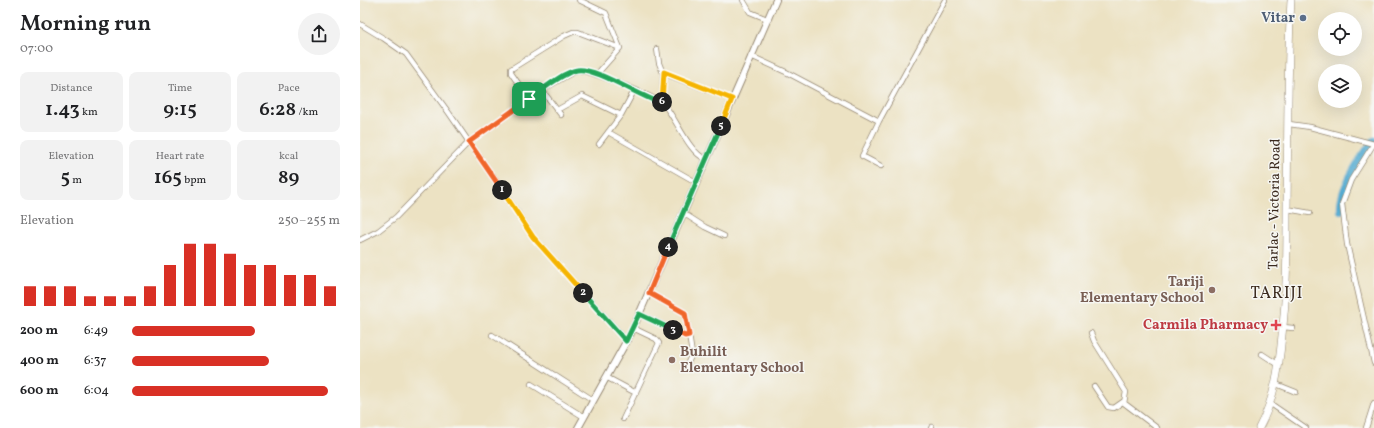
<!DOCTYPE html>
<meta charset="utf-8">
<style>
body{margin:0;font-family:Vollkorn,serif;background:#f2f2f2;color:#202124;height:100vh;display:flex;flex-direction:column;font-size:15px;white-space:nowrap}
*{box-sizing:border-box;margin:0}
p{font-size:13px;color:#757577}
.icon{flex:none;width:22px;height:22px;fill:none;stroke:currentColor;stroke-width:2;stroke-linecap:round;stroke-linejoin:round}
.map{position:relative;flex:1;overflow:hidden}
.side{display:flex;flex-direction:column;background:#fff;width:360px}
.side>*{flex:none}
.controls{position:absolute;left:958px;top:12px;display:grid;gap:8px}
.controls a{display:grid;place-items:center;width:44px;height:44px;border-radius:50%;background:#fff;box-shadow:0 4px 16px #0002;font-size:20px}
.pin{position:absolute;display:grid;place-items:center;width:34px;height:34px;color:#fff;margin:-17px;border-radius:8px;box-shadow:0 2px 6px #0006}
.km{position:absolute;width:20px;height:20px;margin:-10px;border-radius:50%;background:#222;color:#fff;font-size:11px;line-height:20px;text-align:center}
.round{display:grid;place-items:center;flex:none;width:42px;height:42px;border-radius:21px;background:#f2f2f2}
.overview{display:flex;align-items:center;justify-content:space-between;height:68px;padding:0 20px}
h1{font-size:22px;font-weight:600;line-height:30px}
.stats{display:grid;grid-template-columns:repeat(3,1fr);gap:6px;height:68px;padding:4px 20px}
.stats div{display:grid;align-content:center;border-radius:8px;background:#f2f2f2;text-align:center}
.stats b{font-size:20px;font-weight:600}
.stats small{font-size:11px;font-weight:400}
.stats p{font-size:11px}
.chart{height:112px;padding:8px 20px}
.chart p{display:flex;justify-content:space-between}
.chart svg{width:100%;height:72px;margin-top:4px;stroke:#d93025;stroke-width:6}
ul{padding:0 20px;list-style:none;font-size:13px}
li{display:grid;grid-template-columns:64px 48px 1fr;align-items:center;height:30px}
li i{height:10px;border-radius:5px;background:#d93025}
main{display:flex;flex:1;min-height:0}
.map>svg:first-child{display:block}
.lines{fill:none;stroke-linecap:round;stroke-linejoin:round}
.river{stroke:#54abd1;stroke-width:8}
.street-casing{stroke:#948670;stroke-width:6}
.secondary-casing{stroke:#948670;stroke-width:8}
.primary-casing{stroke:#948670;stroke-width:8}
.street{stroke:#fff;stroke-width:4.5}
.secondary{stroke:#fff;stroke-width:6}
.primary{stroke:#fff;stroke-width:7}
.split-1-casing{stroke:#fff;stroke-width:8}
.split-2-casing{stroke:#fff;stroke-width:8}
.split-3-casing{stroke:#fff;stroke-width:8}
.split-4-casing{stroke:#fff;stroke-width:8}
.split-5-casing{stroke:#fff;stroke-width:8}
.split-6-casing{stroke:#fff;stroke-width:8}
.split-7-casing{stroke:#fff;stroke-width:8}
.split-1{stroke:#f0652b;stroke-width:5}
.split-2{stroke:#f5b400;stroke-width:5}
.split-3{stroke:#22a559;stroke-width:5}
.split-4{stroke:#f0652b;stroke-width:5}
.split-5{stroke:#22a559;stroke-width:5}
.split-6{stroke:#f5b400;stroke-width:5}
.split-7{stroke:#22a559;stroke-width:5}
.service-dot{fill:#5c6f8a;stroke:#f6f6f2;stroke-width:1.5}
.education-dot{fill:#8d6e63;stroke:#f6f6f2;stroke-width:1.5}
.health-dot{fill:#e0444e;stroke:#f6f6f2;stroke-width:1.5}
.labels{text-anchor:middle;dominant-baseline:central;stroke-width:3;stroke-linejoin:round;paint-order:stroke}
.service-label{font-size:14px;font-weight:bold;fill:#4e5e75;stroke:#f6f6f2;text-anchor:end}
.street-label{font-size:14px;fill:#3b2a1e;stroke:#f6f6f2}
.education-label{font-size:14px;font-weight:bold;fill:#785e54;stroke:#f6f6f2;text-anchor:end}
.health-label{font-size:14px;font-weight:bold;fill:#be3a42;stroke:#f6f6f2;text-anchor:end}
.quarter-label{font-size:16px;letter-spacing:1px;fill:#3b2a1e;stroke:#f6f6f2}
</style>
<main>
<section class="side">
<div class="overview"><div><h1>Morning run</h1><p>07:00</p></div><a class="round"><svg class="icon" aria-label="share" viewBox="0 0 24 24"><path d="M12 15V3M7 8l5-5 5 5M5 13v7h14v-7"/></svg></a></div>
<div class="stats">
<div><p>Distance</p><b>1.43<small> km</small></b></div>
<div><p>Time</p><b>9:15</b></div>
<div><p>Pace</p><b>6:28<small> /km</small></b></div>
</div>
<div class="stats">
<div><p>Elevation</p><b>5<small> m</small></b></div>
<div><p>Heart rate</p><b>165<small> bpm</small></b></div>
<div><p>kcal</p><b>89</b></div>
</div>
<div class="chart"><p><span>Elevation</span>250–255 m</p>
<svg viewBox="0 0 160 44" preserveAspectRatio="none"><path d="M5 44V32M15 44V32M25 44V32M35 44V38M45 44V38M55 44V38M65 44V32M75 44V19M85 44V6M95 44V6M105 44V12M115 44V19M125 44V19M135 44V25M145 44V25M155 44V32"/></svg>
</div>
<ul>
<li><b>200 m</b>6:49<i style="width:59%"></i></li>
<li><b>400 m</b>6:37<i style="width:66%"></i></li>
<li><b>600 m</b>6:04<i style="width:94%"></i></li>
</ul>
</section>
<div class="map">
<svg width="1014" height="428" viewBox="0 0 1014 428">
<rect width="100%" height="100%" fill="#f6f6f2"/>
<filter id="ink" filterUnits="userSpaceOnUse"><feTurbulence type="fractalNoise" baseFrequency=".025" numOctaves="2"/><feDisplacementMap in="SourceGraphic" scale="8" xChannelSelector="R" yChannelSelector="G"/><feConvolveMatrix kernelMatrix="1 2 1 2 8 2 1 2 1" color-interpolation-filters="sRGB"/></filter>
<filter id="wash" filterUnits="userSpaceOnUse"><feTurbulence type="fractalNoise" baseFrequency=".012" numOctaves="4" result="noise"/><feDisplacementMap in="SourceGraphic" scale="16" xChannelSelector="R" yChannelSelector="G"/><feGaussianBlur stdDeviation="0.9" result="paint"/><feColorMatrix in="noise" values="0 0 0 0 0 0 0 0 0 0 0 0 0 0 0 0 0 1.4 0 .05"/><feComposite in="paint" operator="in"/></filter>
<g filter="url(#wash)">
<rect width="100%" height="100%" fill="#ece2c3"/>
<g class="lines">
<path class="river" d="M981,210C979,189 1001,157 1014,141"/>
</g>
</g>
<g filter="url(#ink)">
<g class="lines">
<g class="street-casing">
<path id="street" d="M219,0L246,13L260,48L237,74
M383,0L390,12L407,19
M0,24L23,38L46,54L89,113L158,213L173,237L267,341
M297,49L299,63L303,73L302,103
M391,56L426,72L519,121L502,156L521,166
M303,73L372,99
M182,90L201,115
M169,99L151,73V69L204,36L213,32H218L260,48
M197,110L222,96L261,115L274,91
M519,121L585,0
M929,124L950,127L1014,144
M248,132L336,182
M239,144L261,115
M1013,145L991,180L982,204L987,244L1014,363
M927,209L950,213
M323,213L345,227L364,236
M0,240L18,231L36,217L109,142L182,90L217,70C229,70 297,97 305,106C317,120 329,153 346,159
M279,314L325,335H329L325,313L289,293
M923,327L933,328
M731,333L734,341L766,392L764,403L797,428
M132,335L233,400
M902,354L919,365
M325,369L332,354L329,335
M246,377L276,393
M171,384L224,417
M916,384L936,392
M734,386L748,407L754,408L764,401
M911,404L946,428
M263,419L299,343L296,339L273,328
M571,428L572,427
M1006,428L1014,403"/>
</g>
<g class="secondary-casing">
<path id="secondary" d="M218,428L271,333L416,0"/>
</g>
<g class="primary-casing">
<path id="primary" d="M899,428C915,398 919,368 922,335C927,293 927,251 927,208C928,139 927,69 931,0"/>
</g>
<use href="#street" class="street"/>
<use href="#secondary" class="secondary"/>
<use href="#primary" class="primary"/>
</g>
</g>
<g class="lines" filter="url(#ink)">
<g class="split-1-casing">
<path id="split-1" d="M142,190L109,142L169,99"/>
</g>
<g class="split-2-casing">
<path id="split-2" d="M142,190L173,237L223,293"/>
</g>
<g class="split-3-casing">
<path id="split-3" d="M223,293L266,341L279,314L313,330"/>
</g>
<g class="split-4-casing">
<path id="split-4" d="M308,247L289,293L325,313L329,335L325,336L313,330"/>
</g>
<g class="split-5-casing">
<path id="split-5" d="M308,247L361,126"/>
</g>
<g class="split-6-casing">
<path id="split-6" d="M302,102L304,72L372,99L361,126"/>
</g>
<g class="split-7-casing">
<path id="split-7" d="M169,99C181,91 203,72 217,70C235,66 292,104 302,102"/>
</g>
<use href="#split-1" class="split-1"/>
<use href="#split-2" class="split-2"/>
<use href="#split-3" class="split-3"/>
<use href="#split-4" class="split-4"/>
<use href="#split-5" class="split-5"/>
<use href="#split-6" class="split-6"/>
<use href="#split-7" class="split-7"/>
</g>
<circle class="service-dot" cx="943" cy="18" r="4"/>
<g class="education-dot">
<circle cx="852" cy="290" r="4"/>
<circle cx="312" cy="360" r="4"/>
</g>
<path class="health-dot" d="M914 319h4v4h4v4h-4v4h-4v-4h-4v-4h4z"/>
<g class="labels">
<g class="service-label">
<text x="935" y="18">Vitar</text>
</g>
<g class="street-label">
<text transform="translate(915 204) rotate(-89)">Tarlac - Victoria Road</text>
</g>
<g class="education-label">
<text x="844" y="282">Tariji<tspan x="844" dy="16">Elementary School</tspan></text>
<text x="320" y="352" text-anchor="start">Buhilit<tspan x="320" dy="16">Elementary School</tspan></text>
</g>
<g class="health-label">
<text x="908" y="325">Carmila Pharmacy</text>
</g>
<g class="quarter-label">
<text x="917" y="294">TARIJI</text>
</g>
</g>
</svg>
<div class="controls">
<a><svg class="icon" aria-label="locate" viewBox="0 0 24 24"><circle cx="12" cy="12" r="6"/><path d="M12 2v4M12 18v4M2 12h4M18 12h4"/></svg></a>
<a><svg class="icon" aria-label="layers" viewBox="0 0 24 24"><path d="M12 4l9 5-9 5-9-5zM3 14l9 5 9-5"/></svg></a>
</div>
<div class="pin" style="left:169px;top:99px;background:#1e9e55"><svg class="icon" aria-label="arrive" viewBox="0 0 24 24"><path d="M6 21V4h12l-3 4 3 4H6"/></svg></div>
<b class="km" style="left:142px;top:190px">1</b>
<b class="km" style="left:223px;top:293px">2</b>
<b class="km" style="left:313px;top:330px">3</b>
<b class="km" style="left:308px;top:247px">4</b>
<b class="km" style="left:361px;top:126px">5</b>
<b class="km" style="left:302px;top:102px">6</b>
</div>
</main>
